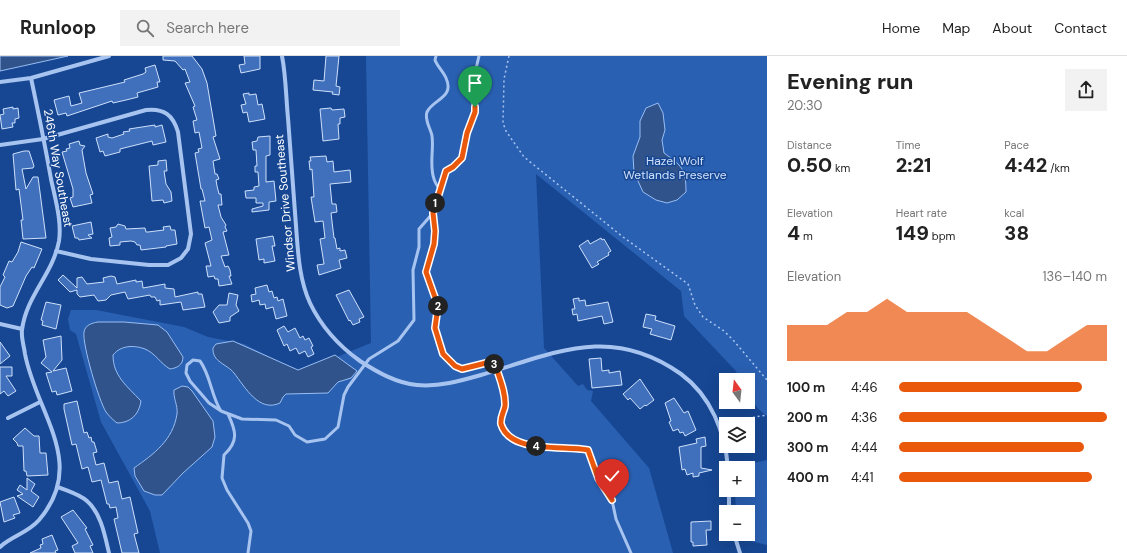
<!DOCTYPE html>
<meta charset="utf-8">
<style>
body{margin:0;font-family:"DM Sans",sans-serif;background:#f2f2f2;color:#222;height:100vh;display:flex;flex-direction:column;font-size:15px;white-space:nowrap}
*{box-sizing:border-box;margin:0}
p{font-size:13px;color:#767676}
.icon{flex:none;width:22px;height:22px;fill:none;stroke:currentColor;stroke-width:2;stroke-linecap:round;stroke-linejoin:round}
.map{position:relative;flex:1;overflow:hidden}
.details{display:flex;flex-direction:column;background:#fff;width:360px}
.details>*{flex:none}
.needle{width:26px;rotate:345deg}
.tools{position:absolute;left:719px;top:317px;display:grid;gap:8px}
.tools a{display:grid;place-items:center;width:36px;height:36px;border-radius:0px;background:#fff;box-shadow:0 4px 16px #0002;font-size:20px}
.pin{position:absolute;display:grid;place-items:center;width:34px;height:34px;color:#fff;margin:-41px -17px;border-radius:50% 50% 50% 0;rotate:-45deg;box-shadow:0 0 4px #0007}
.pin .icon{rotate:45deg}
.km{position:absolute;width:20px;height:20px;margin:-10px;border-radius:50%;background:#222;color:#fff;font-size:11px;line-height:20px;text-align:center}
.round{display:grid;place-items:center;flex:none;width:42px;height:42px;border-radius:0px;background:#f2f2f2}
.headline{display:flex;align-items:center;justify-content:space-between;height:68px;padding:0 20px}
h1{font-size:22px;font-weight:800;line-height:30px}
.metrics{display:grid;grid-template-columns:repeat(3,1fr);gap:6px;height:68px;padding:4px 20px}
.metrics div{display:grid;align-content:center}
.metrics b{font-size:20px;font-weight:800}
.metrics small{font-size:11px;font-weight:400}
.metrics p{font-size:11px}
.chart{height:112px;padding:8px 20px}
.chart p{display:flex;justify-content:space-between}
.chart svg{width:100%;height:72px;margin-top:4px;fill:#ea580c;opacity:.7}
ul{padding:0 20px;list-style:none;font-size:13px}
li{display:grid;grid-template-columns:64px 48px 1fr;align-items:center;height:30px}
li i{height:10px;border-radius:5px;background:#ea580c}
header{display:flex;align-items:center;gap:24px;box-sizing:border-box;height:56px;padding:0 20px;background:#fff;border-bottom:1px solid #e0e0e0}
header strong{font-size:19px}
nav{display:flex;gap:22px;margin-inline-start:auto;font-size:14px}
.search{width:280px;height:36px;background:#f2f2f2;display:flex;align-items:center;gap:10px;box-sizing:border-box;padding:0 14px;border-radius:0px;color:#767676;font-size:15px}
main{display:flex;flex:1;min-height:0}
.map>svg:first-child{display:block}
.green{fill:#2a60b2}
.water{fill:#30538b;stroke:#99bef3}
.building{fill:#4070bb;stroke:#cee0fb}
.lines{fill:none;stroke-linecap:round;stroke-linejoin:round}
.path{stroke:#a7c4f0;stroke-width:1.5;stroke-dasharray:2 3;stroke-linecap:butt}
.service{stroke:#a7c4f0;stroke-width:3}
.minor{stroke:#a7c4f0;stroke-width:4}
.route-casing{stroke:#fff;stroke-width:8}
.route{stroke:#ea580c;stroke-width:5}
.labels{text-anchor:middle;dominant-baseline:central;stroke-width:3;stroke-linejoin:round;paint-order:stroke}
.park-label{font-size:12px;fill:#cee0fb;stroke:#174793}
.street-label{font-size:12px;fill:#fff;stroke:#174793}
</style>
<header>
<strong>Runloop</strong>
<div class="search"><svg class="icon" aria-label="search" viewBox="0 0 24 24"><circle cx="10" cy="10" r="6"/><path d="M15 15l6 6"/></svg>Search here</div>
<nav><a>Home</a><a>Map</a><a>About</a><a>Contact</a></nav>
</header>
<main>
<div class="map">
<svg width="767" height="497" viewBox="0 0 767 497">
<rect width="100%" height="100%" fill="#174793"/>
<path class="green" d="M366,0H767V360C754,351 748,340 748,324H741L735,314L684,260L681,235L536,118L544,292L578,330L583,328L587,334L593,335L591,345L649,412L673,497H160L150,455L101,366L76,278L70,274L68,263L71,254H96L184,271L208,281L244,288L300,316L371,287Z
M767,404V489L742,483L741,478H748V456H736L735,436V434H748V412L735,411Z"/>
<path class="water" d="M0,0H68L0,15Z
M658,47L663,57L665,74L662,84L664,97C682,110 686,113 686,136L677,144L667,147L656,144L643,136L634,116L633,100L640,81V65L646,52Z
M98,266H124L158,269L167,276L183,301C183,309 177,312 170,313C161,308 155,297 145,293C134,289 121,289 113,299C113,320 127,330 141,345C139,359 130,367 117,367C113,364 109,360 106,356C99,345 82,288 84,276C85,269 92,267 98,266Z
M233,285L298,314L335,299L357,315L351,322L338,326L328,337L286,338L283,341L280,347C259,357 245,331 234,317C227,308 212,306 213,292L216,288Z
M182,330L188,331L192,335L213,365L215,381L212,391L183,417L162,439H155L144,435L135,420L134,412C154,398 173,384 177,358C178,349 173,342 174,334Z"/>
<path class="building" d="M163,0H192L202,13L207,27L216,80L213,81L220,103L213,105L215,118H217L219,123L216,124L217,130L219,138H221L222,149H218L221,161L226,169L225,171L227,175L223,176L229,199L221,200L225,211L228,210L230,214L231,220H229L232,228L219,230L218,223H215L214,220L208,221L206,210H211L205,187L212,184L209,171L205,172L200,145H205L202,133H201L195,97L199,96L198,93L202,92L199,76L195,77L193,65L197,64L193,51L195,50L185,27L190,26L185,13L183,14L175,5L163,4Z
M244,0H260V13L241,17L239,9L245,8Z
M326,0H339L336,30L340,31L339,39L332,38L333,36L313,34L314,24L324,25Z
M155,9L160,26H157L158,31L137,37L138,41L126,44L113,47L112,45L67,60L66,57L58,59L54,44L69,40L71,50L82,47L79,37L125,26L124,24L143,18L146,16L145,12Z
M249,37V39L256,38L258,49L262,48L265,63L249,66L247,56L243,57L241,49L246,48L243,38Z
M13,51V53L18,52L19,62L15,63V67H12L13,71L2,73L0,59L4,58L3,53Z
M331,52L332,54L344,53L345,61L340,62V68H338L339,83L323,85L320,53Z
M155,69V71L162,69L166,86L153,89L152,85L120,93V96L105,100L103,95L100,96L96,82L108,78V81L112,82L124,78L123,76L130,75L129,73Z
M270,80V99L266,100V126L274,125L276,145L269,146V154L252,156V153L263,150V147H256V142H246L245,135L254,134V131L259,130L258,116H255V110H257L256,94H253L252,86L257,85L258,81Z
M79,85L80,89L85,90L82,94L83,100L86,117L93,138L90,139L92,147L73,151L70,142L73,141V133L62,96L67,95L66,93L70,92L69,88Z
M24,95H29L34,110L33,112L22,113L26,133L33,121H38L46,182L23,183L21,164H23L19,133L16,134L13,98Z
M326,100L327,106L333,105L334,116L350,114L351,126L330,128L332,148H336L337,156L331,157L334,182H335L337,193L340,192V195L345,194L347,202L339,204L341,212L319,219L317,209L324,208L320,183L325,182L323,165L315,166L311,141H314L312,113L310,114L309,105H311L310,101Z
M166,104L167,115H164L166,128L171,136L172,145L164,147L163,144L152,145L149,110L158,109V105Z
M91,166L93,178L88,179L92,182L79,184L78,182H75L72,170Z
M118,168L125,170L126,173L145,172L146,176H148L164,174L163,171L170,170L171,174H175L177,188L166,190V191L141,194L140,189H137L135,186L131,185L120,186V189L110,190L109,182L112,181L110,172L116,171Z
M273,180L275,190H272L275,205L264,207V203L259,204L256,183Z
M601,182L602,184L604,183L611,195L608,197L609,199L597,206L599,208L592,212L579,190L588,184L590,188Z
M21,186L42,193L34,212L32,211L26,220L13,250L7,252L0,249V231L5,221L3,219L9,205L12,206L18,196Z
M63,219L77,232V222L82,221L87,228L104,226L103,222L111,220L115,221L117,228L136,224V226L142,225L143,232L165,228V232L174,233L175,241L198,236V238H202L205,251L183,254L181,246L160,249V244L157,245L155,241H151L150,239L128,243L125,236L111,239L106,244L98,245L94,239L80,241L77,238V234L70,236L58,224Z
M267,229L269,236L272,235L274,242L277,241L278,245L283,243L287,260L276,263L273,251L266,253L265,248L260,249L259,244L252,246L251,239L256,238L255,232Z
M349,234L364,261L359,263L360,266L353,269L350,264L349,265L336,239Z
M229,237L238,239L236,249L239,255L230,261V265L219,267L213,256L219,249H227Z
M579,242V245L585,244L586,250L608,246L613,266L604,268L602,260L578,265L577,258L573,259L572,253H575L573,243Z
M46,246L61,249L56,273L42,269L43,265L41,264Z
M646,258L656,260L655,264L675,270L671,284L650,278L652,273L643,271Z
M284,270L288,276L295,272L300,282L303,280L305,284L309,282L313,290L311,291L314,298L308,301L305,295L299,298L296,292L290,295L287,288L284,290L277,274Z
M61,280L62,304L53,315L66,312L72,335L57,339L56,335L52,336L46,317L52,316L41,307L46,301L43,284Z
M0,286L10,300L0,308Z
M601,302L602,315L609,314V317L620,315L622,329L592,332L589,303Z
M0,311H12V320H6L16,335L8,340L4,335L0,338Z
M640,323L654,344L646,350L645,349L640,353L630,342L628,344L623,338Z
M674,342L684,357L688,355L696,374L685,380L683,376L680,377L678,373L673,375L669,366L671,365L665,347Z
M77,345L84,377L87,376L89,382L91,381L92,386H94L97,396L93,397L96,409L104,407L109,427L118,425L122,443L130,441L138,477L134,478L139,497H122L114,463L118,462L116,451L110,452L109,448H107L101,424L92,426L88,411L82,413L76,388L72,389L64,353V348Z
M25,372L34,380H39L40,397H46L48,419L27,420L26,415H24L23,390H18L17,387L13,383Z
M705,381L706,390L701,391V412L712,414L699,417V420L693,421V417L687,419L685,413L682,414L679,391L697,387L696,383Z
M27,422L35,428L31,435L39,441L33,451L17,440L23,438L17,434L20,429L27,434Z
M14,441L20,457L13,459L15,462L4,466L0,446Z
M73,454L87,472L85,473L93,489L90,490L93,497H75L72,490L78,487L61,461Z
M711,465V474H706L707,489L693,490V486H691V466Z
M52,479L58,494L55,495L56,497H30L41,492L40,489L43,488L42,483Z"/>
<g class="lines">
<path class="path" d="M509,0L504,23L503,67L506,75L524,101L623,181L688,228L695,249L703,261L724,275L734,285L767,324
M745,368L754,361L767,359"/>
<path class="service" d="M440,134L446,115L453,111L462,102L467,77L475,56L470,38L479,0
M433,157L435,175L434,189L426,216L438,250L435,272L443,298L455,310L462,313L491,306L495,308C499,321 506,335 505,349C504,356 501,359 501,368L518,387L530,390L588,393L597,422L612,444L616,463L631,497
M221,355C211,340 211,320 200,305L193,304L187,309L186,317L190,325L209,347L221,355L242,363L276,364L289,370L295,379L307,386L325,383L338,371L344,339L348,331L369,303L398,285L414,264L413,214L419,191V173L433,157L440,134C438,131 435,127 434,123C429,109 434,94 432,80C431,73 424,64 427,56C433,43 455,42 446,22C443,15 437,10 435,4L436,0
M228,358C236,375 239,385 224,399L222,422L227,434L248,467L251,475L248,497"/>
<path class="minor" d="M282,0C286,20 286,42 288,62C291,98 293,134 296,170C298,196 299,223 310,247C321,270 339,290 360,305C377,316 396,327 417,329C439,331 460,325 481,319C555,297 611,268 681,318C711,340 725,376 728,412
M0,26L31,22L109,0
M0,89L43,83L146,54C164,52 173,59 178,76L191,178L188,193L181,202L168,209H149L91,203L56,195
M0,268L22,273
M8,362L40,346
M58,431C67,435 79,438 87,445C101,457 105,480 109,497
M729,434V456
M734,478L740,497
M0,491C11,480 28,477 39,464C88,407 36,357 25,298C24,290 21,282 22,274C26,240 53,218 59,185C62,165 55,142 51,123C45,89 38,55 31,22"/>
</g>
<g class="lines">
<g class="route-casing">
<path id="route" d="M475,51V56L467,77L462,102L453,111L446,115L433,157L435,175L434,188L426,216L438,250L435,272L443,298L455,310L462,313L490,306L495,308C499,321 506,336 505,350C504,356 500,361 501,368C510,398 563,389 588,394L598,422L612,444"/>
</g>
<use href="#route" class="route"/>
</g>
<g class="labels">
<g class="park-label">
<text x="675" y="105">Hazel Wolf<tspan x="675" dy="14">Wetlands Preserve</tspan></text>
</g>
<g class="street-label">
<text transform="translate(58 112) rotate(80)">246th Way Southeast</text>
<text transform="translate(285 147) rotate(-95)">Windsor Drive Southeast</text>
</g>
</g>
</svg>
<div class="tools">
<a><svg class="needle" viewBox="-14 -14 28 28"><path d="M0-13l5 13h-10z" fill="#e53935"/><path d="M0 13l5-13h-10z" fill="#767676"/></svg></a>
<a><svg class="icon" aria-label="layers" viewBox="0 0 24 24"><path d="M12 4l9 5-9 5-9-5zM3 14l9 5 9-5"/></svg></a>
<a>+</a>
<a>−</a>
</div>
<div class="pin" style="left:475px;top:51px;background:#1e9e55"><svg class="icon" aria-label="arrive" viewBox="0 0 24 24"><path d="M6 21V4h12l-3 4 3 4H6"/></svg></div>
<div class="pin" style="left:612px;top:444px;background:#d93025"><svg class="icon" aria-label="check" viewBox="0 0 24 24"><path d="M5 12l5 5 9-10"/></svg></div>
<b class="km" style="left:435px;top:147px">1</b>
<b class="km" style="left:438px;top:250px">2</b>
<b class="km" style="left:494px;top:308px">3</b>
<b class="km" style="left:536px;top:390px">4</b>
</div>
<section class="details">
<div class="headline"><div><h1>Evening run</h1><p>20:30</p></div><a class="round"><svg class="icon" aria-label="share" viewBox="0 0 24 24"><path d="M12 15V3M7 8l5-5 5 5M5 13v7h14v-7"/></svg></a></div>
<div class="metrics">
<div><p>Distance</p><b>0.50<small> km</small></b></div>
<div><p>Time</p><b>2:21</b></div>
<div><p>Pace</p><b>4:42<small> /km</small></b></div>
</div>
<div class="metrics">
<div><p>Elevation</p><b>4<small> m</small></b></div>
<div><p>Heart rate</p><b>149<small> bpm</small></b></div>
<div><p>kcal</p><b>38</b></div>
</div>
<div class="chart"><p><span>Elevation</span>136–140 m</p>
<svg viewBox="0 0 160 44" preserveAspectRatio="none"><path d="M0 44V22L10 22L20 22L30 14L40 14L50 6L60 14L70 14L80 14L90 14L100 22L110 30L120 38L130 38L140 30L150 22L160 22V44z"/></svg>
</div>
<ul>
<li><b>100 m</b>4:46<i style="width:88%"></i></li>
<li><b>200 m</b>4:36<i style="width:100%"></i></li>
<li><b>300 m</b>4:44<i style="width:89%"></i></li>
<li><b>400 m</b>4:41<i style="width:93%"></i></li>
</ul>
</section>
</main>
